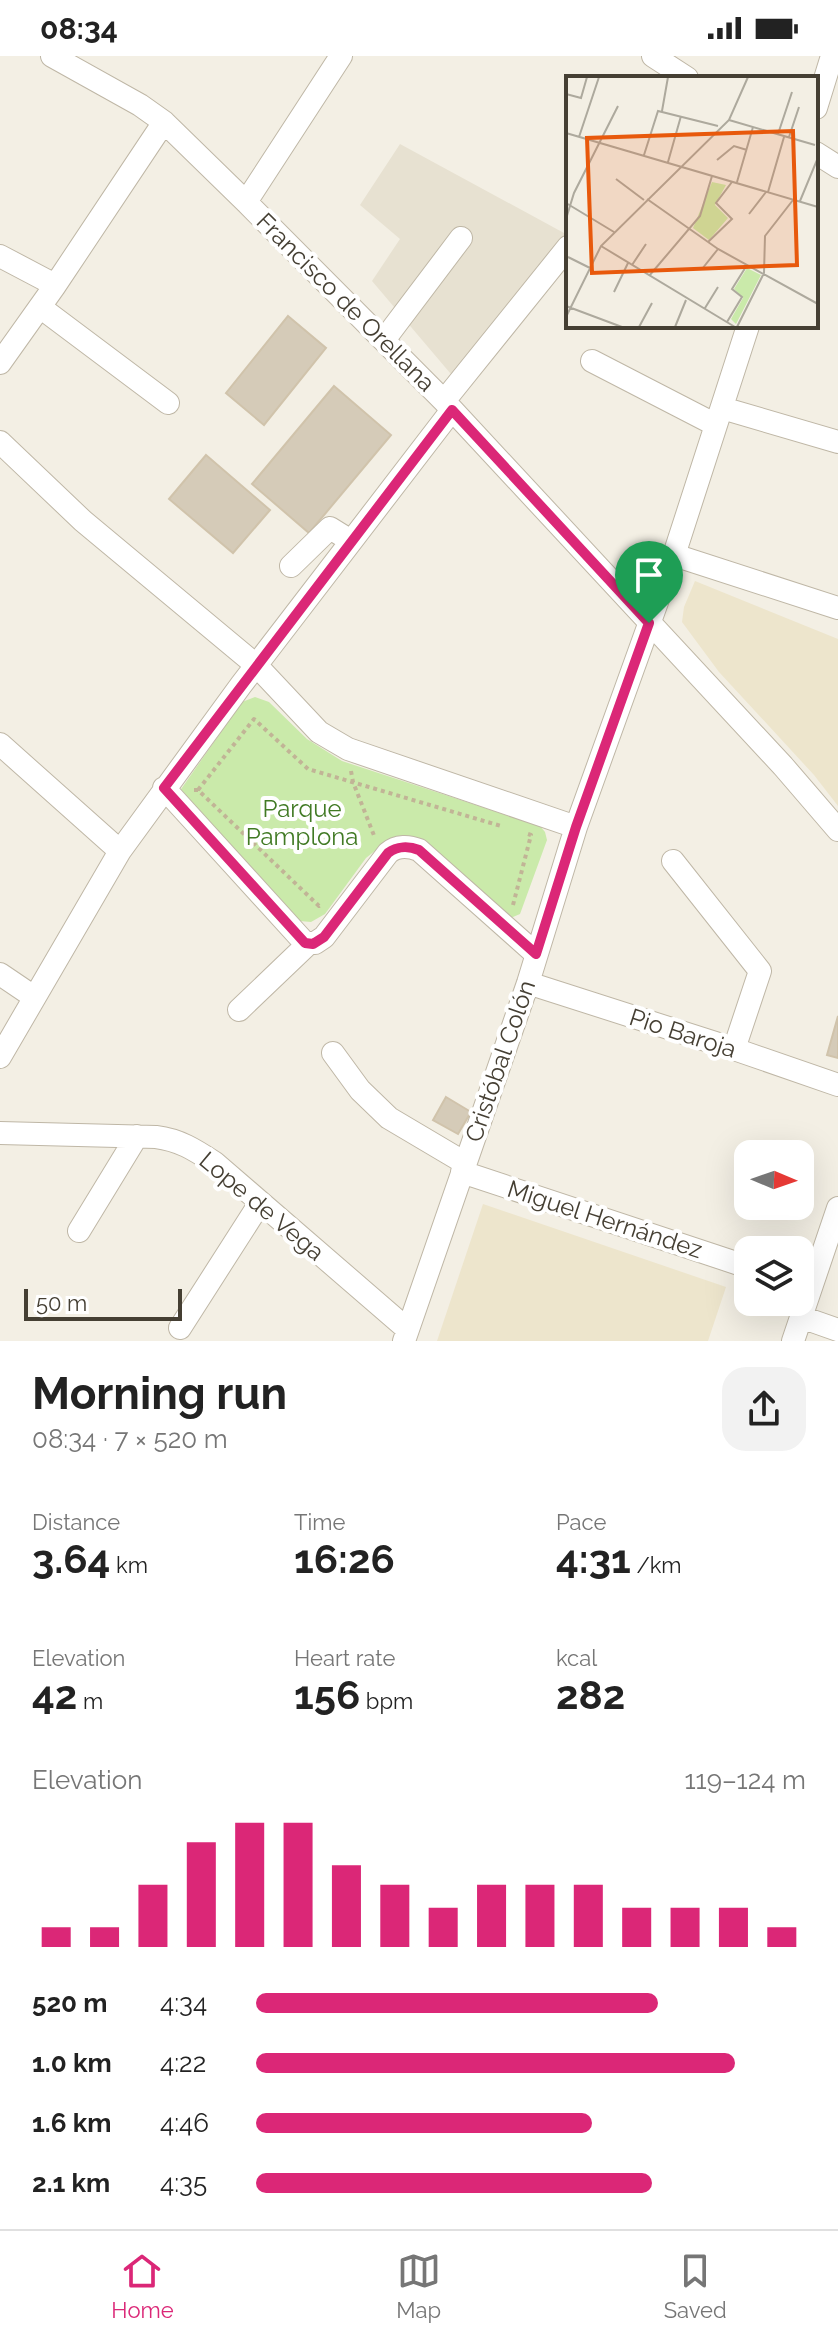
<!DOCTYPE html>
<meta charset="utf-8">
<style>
body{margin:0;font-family:Raleway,sans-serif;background:#f2f2f2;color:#222;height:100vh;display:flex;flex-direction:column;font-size:30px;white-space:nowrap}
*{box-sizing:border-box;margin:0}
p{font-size:26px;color:#767676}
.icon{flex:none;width:44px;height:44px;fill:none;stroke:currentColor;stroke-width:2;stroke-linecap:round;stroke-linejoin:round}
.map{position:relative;height:1285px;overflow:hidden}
.sheet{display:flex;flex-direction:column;background:#fff;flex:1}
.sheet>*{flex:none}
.needle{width:52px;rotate:92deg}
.fabs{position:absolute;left:734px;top:1084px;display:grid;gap:16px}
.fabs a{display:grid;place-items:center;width:80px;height:80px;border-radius:16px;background:#fff;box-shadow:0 8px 32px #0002;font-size:40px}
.scale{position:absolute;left:24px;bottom:20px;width:158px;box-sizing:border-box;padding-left:8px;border:4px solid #453f33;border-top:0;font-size:22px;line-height:28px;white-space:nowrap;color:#453f33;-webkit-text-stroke:6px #fff;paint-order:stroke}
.pin{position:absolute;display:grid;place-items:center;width:68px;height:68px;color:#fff;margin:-82px -34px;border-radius:50% 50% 50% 0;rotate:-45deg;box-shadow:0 0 8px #0007}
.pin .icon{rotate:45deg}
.round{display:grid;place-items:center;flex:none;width:84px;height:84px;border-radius:24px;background:#f2f2f2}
.overview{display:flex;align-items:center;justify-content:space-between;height:136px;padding:0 32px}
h1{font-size:44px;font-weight:700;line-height:60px}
.stats{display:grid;grid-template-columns:repeat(3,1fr);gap:12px;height:136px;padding:8px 32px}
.stats div{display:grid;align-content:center}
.stats b{font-size:40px;font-weight:700}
.stats small{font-size:22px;font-weight:400}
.stats p{font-size:22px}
.chart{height:224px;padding:16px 32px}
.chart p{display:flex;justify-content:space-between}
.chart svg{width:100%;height:144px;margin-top:8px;stroke:#db2777;stroke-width:6}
ul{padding:0 32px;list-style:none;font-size:26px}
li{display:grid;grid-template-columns:128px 96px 1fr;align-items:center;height:60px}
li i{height:20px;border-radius:10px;background:#db2777}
.status{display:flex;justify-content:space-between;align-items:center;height:56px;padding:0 40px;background:#fff;direction:ltr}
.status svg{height:22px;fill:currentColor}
.menu{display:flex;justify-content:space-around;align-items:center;height:112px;border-top:2px solid #e0e0e0;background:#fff;font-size:22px;color:#767676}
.menu a{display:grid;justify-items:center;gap:4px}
.menu .active{color:#db2777}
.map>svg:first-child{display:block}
.residential{fill:#e7e1d1}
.education{fill:#ede5cc}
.green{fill:#caeaaa}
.building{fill:#d5cbb8;stroke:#d0c3ab;stroke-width:2}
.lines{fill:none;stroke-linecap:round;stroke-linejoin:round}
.minor-casing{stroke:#bfb7a6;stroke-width:24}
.path{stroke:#c1b496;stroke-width:4;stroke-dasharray:4 4;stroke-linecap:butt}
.minor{stroke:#fff;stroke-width:22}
.route-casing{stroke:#fff;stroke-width:16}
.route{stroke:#db2777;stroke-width:10}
.labels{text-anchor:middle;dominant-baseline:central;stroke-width:8;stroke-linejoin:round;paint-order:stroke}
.street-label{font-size:24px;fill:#453f33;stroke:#fff}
.park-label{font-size:24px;fill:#417a24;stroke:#fff}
.inset-road{fill:none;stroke:#ada99d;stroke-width:2}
.view{fill:#e8590c;fill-opacity:0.15;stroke:#e8590c;stroke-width:4}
.inset-edge{fill:none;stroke:#453f33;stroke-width:4}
</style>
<div class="status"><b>08:34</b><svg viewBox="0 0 49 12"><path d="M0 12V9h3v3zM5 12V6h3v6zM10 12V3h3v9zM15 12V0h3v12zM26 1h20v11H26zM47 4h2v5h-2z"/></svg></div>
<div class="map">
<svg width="838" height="1285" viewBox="0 0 838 1285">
<rect width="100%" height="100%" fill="#f3efe4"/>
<path class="residential" d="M400,88L564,177L565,182L456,324L372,225L400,183L360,149Z"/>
<path class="education" d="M695,525L838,583V750L814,719L719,616L682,566L684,551Z
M483,1148L726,1231L708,1285H437Z"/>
<path class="green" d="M255,641L269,646L307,683L342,705L540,770L545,776L547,784L520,858L513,861H503L428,795L387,789L376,794L366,802L325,858L311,866L300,865L291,860L179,736L242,646Z"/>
<path class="building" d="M288,260L326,292L264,369L226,337Z
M334,330L391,379L309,477L252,428Z
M206,399L270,454L233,497L169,443Z
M838,960V1002L827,999Z
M446,1041L471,1056L458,1078L433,1064Z"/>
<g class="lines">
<g class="minor-casing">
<path id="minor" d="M52,0L140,49L164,66L246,146L444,345L783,710L838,774
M653,0L687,22
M816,52L832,0
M816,97L838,111
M246,146L341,0
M0,200L55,229
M40,251L168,347
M384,284L461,182
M592,305L716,369
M0,307L54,231L164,66
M444,345L568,191
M722,352L838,386
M0,386L83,465L256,609L319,676L348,693L576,771
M674,499L838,552
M291,510L330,472L351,485
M0,688L120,795
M164,732L305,887H315L324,881L388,797C397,789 409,790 419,794L536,898
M673,805L760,915L734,993
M0,918L34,941
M528,927L734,993L838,1029
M239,954L308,888
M333,997L360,1034L389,1062L465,1107
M0,1001L120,795L241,629L452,354
M0,1077L156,1081C180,1084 195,1094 215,1107L407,1273
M462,1116L748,1211
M79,1175L137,1080
M801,1261L838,1274
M180,1272L260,1147
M404,1285L528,927L576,771L674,499L748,270
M793,1285L838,1152"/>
</g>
<path class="path" d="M351,715L353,726L375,782
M194,734H198L319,850L321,848
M198,734L254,663L308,713L501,770
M513,849L531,779L528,778"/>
<use href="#minor" class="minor"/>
</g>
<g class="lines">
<g class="route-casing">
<path id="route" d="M452,354L649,567L576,771L536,898L419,794C409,790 397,790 388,797L324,881L313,888L305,887L164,732Z"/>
</g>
<use href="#route" class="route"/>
</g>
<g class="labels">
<g class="street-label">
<text transform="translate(346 246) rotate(45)">Francisco de Orellana</text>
<text transform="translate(683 977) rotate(18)">Pio Baroja</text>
<text transform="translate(500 1005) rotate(-71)">Cristóbal Colón</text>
<text transform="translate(262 1150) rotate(40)">Lope de Vega</text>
<text transform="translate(605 1163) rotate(18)">Miguel Hernández</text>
</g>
<g class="park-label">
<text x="302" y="752">Parque<tspan x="302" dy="28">Pamplona</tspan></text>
</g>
</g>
<g transform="translate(566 20)">
<rect width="252" height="252" fill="#f3efe4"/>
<path d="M146,106L160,109L149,129L162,142L143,164L127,152ZM181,192L195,199L170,248L165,243L177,222L168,213Z" fill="#caeaaa"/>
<path class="inset-road" d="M0,18L15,22L21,1M96,35L102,1M163,44L249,69M0,57L252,131M212,58L226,16M13,61L33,1M223,61L233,31M78,79L92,35L152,50M151,84L168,70L181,74M102,86L115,40M50,103L78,124M171,106L187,51M202,116L218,61M81,123L152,173L252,228M234,125L251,84L252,65M0,127L48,156M183,138L200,116M0,143L8,117L52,30M142,166L166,143L150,127L166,106M35,170L169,251M2,181L24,192M66,189L80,168M136,193L152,173M83,200L134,140L146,100M48,216L62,187M0,230L56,251M139,232L152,211M0,241L35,170L163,44L182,1M161,246L176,221L166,213L181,189M73,251L86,227M109,251L120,224M171,251L198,197L199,160L227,124"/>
<path class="view" d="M227,55L231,189L26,197L21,62Z"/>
<rect width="252" height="252" class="inset-edge"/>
</g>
</svg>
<div class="fabs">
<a><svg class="needle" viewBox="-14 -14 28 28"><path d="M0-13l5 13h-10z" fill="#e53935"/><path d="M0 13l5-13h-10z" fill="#767676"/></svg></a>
<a><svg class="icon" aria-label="layers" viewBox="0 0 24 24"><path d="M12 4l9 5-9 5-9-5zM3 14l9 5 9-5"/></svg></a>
</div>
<div class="scale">50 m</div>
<div class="pin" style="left:649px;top:567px;background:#1e9e55"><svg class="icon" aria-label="arrive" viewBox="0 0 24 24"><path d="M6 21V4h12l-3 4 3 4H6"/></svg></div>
</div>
<section class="sheet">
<div class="overview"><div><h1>Morning run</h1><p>08:34 · 7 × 520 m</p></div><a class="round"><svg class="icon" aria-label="share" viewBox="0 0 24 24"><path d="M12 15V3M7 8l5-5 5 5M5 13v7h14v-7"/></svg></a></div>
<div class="stats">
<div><p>Distance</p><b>3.64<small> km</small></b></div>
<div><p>Time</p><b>16:26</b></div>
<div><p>Pace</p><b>4:31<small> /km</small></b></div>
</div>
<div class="stats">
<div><p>Elevation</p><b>42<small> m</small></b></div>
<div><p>Heart rate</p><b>156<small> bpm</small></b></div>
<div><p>kcal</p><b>282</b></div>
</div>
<div class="chart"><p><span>Elevation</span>119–124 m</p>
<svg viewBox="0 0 160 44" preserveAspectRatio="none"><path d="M5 44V38M15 44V38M25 44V25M35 44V12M45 44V6M55 44V6M65 44V19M75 44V25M85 44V32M95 44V25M105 44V25M115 44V25M125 44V32M135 44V32M145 44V32M155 44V38"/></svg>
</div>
<ul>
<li><b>520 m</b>4:34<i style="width:73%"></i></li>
<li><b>1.0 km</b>4:22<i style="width:87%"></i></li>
<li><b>1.6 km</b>4:46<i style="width:61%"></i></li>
<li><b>2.1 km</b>4:35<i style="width:72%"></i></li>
</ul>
</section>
<nav class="menu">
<a class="active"><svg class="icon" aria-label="home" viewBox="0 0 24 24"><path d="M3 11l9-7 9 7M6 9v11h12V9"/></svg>Home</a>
<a><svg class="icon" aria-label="map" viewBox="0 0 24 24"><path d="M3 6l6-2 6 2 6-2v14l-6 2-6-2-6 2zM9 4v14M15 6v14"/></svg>Map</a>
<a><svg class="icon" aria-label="saved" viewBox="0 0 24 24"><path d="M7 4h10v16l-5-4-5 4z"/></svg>Saved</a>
</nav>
